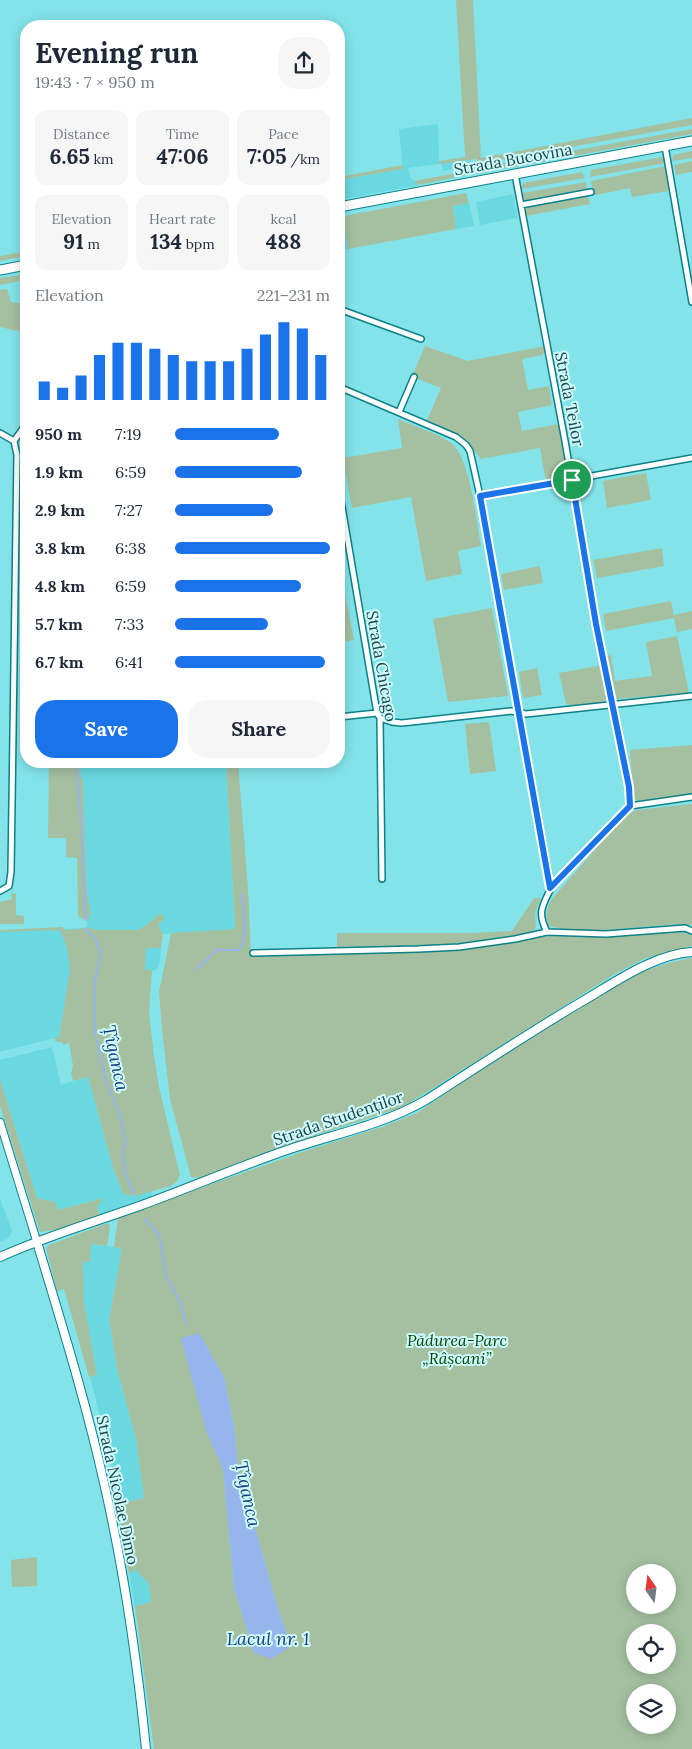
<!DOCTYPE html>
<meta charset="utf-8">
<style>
body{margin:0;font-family:Lora,serif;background:#f6f6f7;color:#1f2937;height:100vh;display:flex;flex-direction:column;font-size:19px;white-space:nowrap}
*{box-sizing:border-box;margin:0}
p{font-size:16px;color:#747a83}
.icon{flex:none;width:28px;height:28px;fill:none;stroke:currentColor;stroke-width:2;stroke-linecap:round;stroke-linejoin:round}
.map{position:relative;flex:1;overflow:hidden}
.side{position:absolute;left:20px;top:20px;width:325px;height:748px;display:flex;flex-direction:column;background:#fff;border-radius:20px;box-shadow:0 2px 12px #0003}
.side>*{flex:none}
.needle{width:32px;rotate:346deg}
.fabs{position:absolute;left:626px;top:1564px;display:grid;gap:10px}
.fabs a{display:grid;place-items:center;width:50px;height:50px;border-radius:50%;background:#fff;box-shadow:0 2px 12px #0003;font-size:25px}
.pin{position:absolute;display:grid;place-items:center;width:42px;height:42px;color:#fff;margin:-21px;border:2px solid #fff;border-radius:50%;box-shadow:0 1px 5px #0007}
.round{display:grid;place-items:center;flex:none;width:52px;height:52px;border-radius:20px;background:#f6f6f7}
.summary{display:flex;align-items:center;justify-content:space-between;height:85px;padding:0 15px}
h1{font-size:28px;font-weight:700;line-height:38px}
.metrics{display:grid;grid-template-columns:repeat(3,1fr);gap:8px;height:85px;padding:5px 15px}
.metrics div{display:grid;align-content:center;border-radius:12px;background:#f6f6f7;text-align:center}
.metrics b{font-size:21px;font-weight:700}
.metrics small{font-size:14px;font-weight:400}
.metrics p{font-size:14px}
.chart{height:140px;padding:10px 15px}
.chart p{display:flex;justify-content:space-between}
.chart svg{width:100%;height:90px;margin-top:5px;stroke:#1a73e8;stroke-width:6}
.action{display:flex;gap:10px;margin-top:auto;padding:10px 15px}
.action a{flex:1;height:58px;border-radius:20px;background:#1a73e8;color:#fff;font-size:20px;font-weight:700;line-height:58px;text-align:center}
.action a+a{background:#f6f6f7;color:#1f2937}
ul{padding:0 15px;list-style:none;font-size:16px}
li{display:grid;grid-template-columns:80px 60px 1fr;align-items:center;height:38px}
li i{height:12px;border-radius:6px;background:#1a73e8}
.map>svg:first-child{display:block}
.built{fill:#6ad8e0}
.green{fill:#a5c0a1;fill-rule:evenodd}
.water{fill:#96b5ec}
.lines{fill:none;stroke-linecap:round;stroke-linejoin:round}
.stream{stroke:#96b5ec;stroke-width:2}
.minor-casing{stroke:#0b8188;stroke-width:8}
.tertiary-casing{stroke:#0b8188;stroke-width:9}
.secondary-casing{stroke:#0b8188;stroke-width:10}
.primary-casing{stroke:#0b8188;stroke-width:11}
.minor{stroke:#fff;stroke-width:5}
.tertiary{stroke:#fff;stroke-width:7}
.secondary{stroke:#fff;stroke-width:8}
.primary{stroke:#fff;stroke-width:9}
.route-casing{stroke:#fff;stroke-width:10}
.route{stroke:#1a73e8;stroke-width:6}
.labels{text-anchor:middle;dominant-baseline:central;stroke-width:4;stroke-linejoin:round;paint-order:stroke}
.street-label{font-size:16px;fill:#1b4447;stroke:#cefbfe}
.park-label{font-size:16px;font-style:italic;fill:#054700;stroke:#cefbfe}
.water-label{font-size:18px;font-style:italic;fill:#1b3d7d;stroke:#cefbfe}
</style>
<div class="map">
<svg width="692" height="1749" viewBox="0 0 692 1749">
<rect width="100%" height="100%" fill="#83e3e9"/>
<path class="built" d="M438,124L439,164L408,168L410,177L418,185L339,200V180L403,169L399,129Z
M471,160V166L443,171L441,163Z
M513,194L517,218L480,225L476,202Z
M469,203L474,226L456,229L453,206Z
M344,226L348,249L339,250V227Z
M77,761H226L235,930L163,934L158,925L160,913L148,924L138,930H95L87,928V921L89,915L91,914L87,893L83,779H81L79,765H77Z
M84,928L67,988L59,1037L0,1052V932Z
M146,947L161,948L160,963L156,970L145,971Z
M52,1047L61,1085L88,1077L113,1168L123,1194L135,1196L151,1191L152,1196L100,1215L97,1207L103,1198L57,1210L55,1202L37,1198L0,1079V1060Z
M0,1199L12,1230L9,1238L0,1242Z
M90,1244L122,1248L109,1319L117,1369L136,1440L144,1498L115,1504L108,1473L113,1472L108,1447L90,1377L97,1375L84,1302L83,1283V1262Z
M135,1569L149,1583L151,1602L135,1606L129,1574Z"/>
<path class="green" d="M456,0H473L481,158L692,118V125L477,164V159L439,164V161L465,157Z
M692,129V134L477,174V168Z
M692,151V158L672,161L673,155Z
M662,157L665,159L666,163L590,177L591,170Z
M692,161V172L676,175L674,165Z
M403,165V169L339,180V177Z
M666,166L669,191L632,197L630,188L596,195L593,194L591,181Z
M472,170V174L418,185L414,181Z
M582,172L585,178L522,189L523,183Z
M586,182L587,191L525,202L522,193Z
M466,193L469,203L453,206L456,229L348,249L344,226L339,227V217Z
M588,195L590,204L526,216L525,207Z
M26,251V256L0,261V256Z
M26,274V280L0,285V278Z
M7,289L11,302L26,304V333L0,327V290Z
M425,346L468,361L545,346L543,355L522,359L528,390L549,386L552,405L518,412L522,431L559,424L567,468C567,480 556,480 546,482L540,448L481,459L463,437L427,420L441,388L418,379L413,374Z
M398,419C412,425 439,434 451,443C471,459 476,520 481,546L458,551L462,574L426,581L411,497L352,508L343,458L402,448Z
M646,473L651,500L607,508L603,481Z
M662,548L664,566L597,578L593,560Z
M540,566L543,583L504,590L501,574Z
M345,594L354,640L339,643V595Z
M671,601L674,615L692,611V629L677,632L674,618L606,631L603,614Z
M492,608L508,696L448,702L433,619Z
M677,636L689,693L617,699L607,656L611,655L615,681L652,676L646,642Z
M603,665L608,699C599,705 576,707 566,704L559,673Z
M537,668L542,695L523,698L519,672Z
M489,722L496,771L470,774L465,724Z
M692,745V795L638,801L633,798L630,750Z
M49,761H77V765H79L81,778L83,779L87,893L91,914L89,915V919L87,921L78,916L77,858L66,857V838H48Z
M226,761H238L248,889L251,955L375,953L453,949L549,936L682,932L692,935V946L646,958L618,972L411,1102L397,1109L280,1147L201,1178L191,1177L170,1099L162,1030L159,992L171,933L235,929Z
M692,804V925C679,923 666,925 653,926C620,928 582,935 549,926C544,915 547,909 552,899L624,816L636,810Z
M11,893L16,894V915L24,916V924H0V902L12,899Z
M534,898H541L535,913L536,927L533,931L521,935L442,945L337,947V933H471L512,931Z
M160,913L165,918L158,925L163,934L161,948H146L145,970H152L149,1013L154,1056L159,1087L180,1175L177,1181L171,1186L135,1196L123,1194L113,1168L88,1077L73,1081L71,1073L73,1066L69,1043L63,1045L62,1042H56L55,1038L59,1037L70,969L67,947L60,930L0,932V930L62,927L65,930L91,928L96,930H138L148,924Z
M692,958V1749H154L135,1606L151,1602L149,1584L135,1569L129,1574L116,1504L144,1498L136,1440L117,1369L109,1319L122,1248L114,1247L118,1217L305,1151L382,1127L417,1113L491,1063L626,980C647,969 668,962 692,958ZM199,1333L224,1377L234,1425L239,1480L259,1541L275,1599L291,1646L254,1653L234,1588L223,1469ZM635,1572H668V1605H635ZM635,1632H668V1665H635ZM635,1692H668V1725H635Z
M0,1079L37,1198L55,1202L58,1210L104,1198L97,1207L100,1215L60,1229L40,1232L0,1106Z
M108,1223L110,1226L107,1246L91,1244L90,1262H83L84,1302L97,1375L89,1377L64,1289L57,1291L46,1248L49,1245Z
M37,1557V1586L12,1587L11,1560Z"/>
<path class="water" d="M199,1333L224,1377L234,1425L239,1480L259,1541L275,1599L291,1646L271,1659L254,1653L234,1588L223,1469L206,1431L181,1338Z"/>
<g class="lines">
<path class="stream" d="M75,761L79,792L86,920
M86,928L89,933L95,938L101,952L95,982V1033L106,1081L121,1119L126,1145L123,1147C124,1169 124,1173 134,1194
M196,970L217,950H239C248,938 243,909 242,894
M145,1219L159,1234L166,1276L180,1301L186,1324"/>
<g class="minor-casing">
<path id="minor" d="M665,146L692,302
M515,174L565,441L596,623L629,787L630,806
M521,205L591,192
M339,309L421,339
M339,387L456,437L466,445L470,451L480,496L551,888C542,907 537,912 547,932
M399,412L414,377
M0,433L14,441
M14,441L26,424
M339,489L377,713L380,718L382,879
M480,496L692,458
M339,717L377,713
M380,718L392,722L402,723L511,711L526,714L692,696
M551,888L630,806L692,797
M0,891L9,886L11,872L17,455L14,441
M253,953L418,949L459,947L515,939L547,932L606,934L685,928L692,931"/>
</g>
<g class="tertiary-casing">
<path id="tertiary" d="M0,1122L37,1242"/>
</g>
<g class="secondary-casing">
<path id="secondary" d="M37,1242C61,1322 86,1402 104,1483C124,1570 137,1660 146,1749
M0,1257C46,1236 95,1222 142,1205C191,1187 238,1167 287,1150C334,1134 383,1125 426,1100C479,1066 533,1030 588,998C618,980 656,954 692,952"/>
</g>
<g class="primary-casing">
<path id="primary" d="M339,207L692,141
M0,270L26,265"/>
</g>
<use href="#minor" class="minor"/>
<use href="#tertiary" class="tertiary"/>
<use href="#secondary" class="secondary"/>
<use href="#primary" class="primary"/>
</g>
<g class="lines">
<g class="route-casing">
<path id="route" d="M572,480L596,624L629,787L630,806L550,888L480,496Z"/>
</g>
<use href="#route" class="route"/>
</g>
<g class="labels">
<g class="street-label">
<text transform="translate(513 159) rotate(-10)">Strada Bucovina</text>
<text transform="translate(570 399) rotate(79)">Strada Teilor</text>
<text transform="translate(382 666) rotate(80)">Strada Chicago</text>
<text transform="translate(338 1118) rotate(-19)">Strada Studenților</text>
<text transform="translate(118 1490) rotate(78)">Strada Nicolae Dimo</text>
</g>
<g class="park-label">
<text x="457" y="1340">Pădurea-Parc<tspan x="457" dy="18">„Râșcani”</tspan></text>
</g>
<g class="water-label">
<text transform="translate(116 1058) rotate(78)">Țîganca</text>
<text transform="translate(248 1494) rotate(78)">Țîganca</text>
<text x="268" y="1638">Lacul nr. 1</text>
</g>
</g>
</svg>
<div class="fabs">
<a><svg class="needle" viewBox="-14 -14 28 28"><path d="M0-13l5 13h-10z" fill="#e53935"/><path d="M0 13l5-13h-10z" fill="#747a83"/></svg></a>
<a><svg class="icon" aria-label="locate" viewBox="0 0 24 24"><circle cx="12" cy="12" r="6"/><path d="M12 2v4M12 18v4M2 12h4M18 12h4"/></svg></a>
<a><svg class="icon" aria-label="layers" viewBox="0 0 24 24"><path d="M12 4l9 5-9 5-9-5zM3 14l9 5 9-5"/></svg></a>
</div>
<div class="pin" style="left:572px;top:480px;background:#1e9e55"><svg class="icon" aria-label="arrive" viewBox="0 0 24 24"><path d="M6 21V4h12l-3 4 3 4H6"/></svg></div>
<section class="side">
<div class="summary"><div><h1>Evening run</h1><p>19:43 · 7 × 950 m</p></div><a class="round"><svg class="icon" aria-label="share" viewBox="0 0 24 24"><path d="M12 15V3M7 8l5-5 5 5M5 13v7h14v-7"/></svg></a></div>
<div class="metrics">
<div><p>Distance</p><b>6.65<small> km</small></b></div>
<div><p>Time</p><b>47:06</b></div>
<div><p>Pace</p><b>7:05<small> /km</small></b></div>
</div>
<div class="metrics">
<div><p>Elevation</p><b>91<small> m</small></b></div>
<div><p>Heart rate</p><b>134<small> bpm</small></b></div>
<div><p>kcal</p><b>488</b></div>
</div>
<div class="chart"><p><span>Elevation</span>221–231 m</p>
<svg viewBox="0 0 160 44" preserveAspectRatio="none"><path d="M5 44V35M15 44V38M25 44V32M35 44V22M45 44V16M55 44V16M65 44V19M75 44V22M85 44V25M95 44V25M105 44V25M115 44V19M125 44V12M135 44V6M145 44V9M155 44V22"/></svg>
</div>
<ul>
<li><b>950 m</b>7:19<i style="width:67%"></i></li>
<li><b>1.9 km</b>6:59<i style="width:82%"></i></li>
<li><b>2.9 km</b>7:27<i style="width:63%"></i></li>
<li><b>3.8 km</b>6:38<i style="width:100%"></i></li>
<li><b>4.8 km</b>6:59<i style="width:81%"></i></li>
<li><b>5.7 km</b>7:33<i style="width:60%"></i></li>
<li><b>6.7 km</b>6:41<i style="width:97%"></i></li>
</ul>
<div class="action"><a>Save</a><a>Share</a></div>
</section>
</div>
